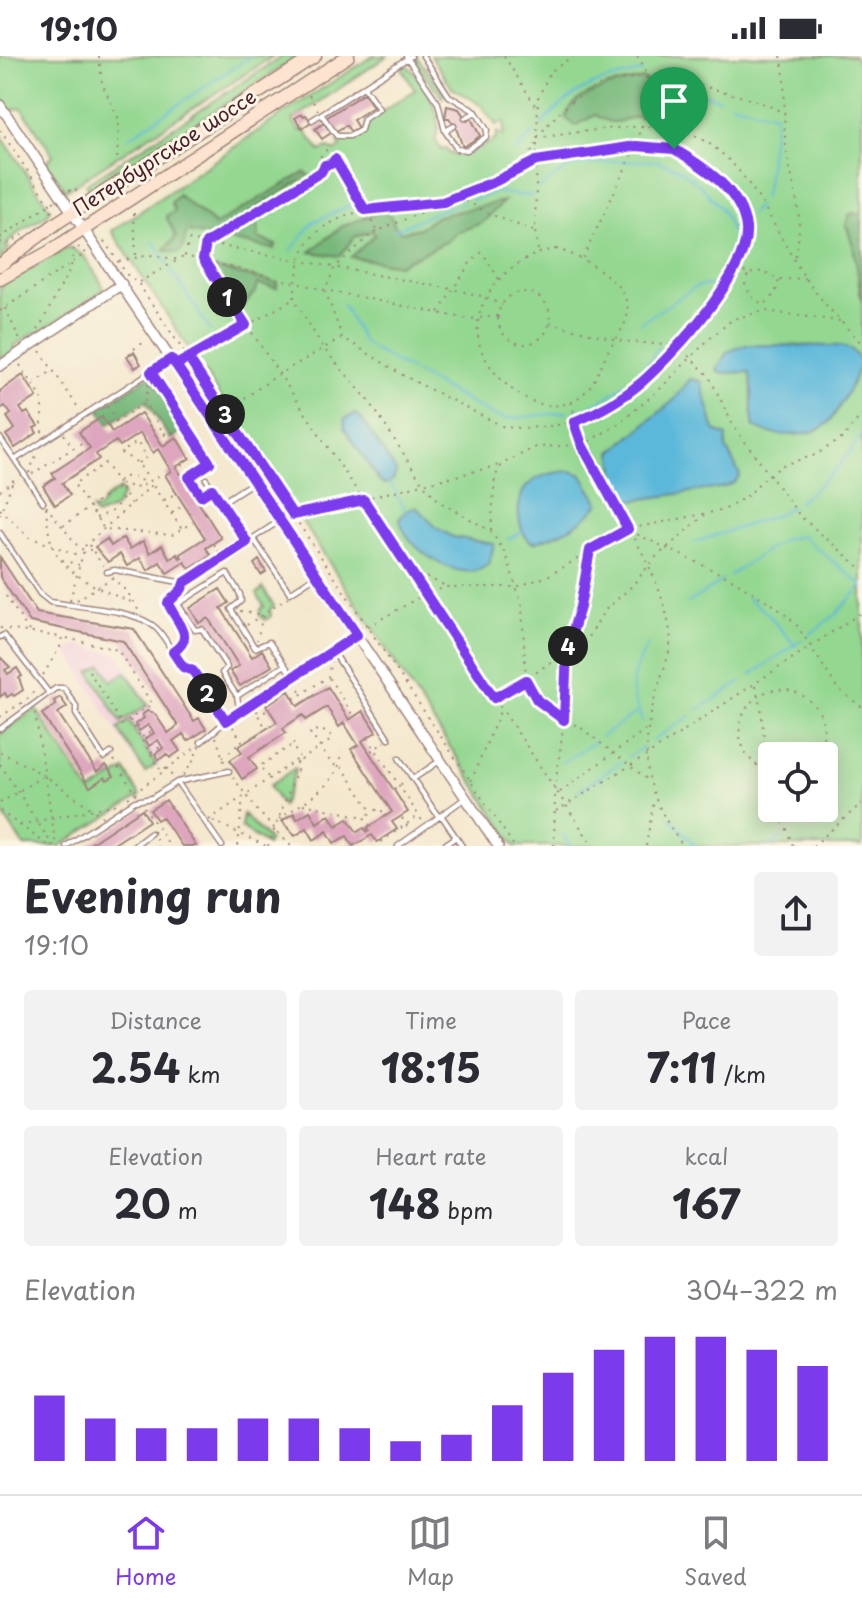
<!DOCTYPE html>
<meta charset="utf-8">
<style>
body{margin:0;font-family:"Playpen Sans",sans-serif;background:#f2f2f3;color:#2b2b33;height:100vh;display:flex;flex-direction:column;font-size:30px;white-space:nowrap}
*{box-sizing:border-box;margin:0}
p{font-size:26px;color:#7c7c81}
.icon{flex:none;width:44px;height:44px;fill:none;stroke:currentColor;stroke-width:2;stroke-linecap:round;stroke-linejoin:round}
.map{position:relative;height:790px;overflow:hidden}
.side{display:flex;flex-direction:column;background:#fff;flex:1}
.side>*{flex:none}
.buttons{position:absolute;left:758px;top:686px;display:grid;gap:16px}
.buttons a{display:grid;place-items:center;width:80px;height:80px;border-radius:8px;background:#fff;box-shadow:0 4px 20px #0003;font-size:40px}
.pin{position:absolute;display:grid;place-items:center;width:68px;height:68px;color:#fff;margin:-82px -34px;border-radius:50% 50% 50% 0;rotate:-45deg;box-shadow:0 0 8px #0007}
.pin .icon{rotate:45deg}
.km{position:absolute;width:40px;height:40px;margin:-20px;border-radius:50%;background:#222;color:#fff;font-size:22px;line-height:40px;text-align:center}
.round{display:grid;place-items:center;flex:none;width:84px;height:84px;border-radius:8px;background:#f2f2f3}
.summary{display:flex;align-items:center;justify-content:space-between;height:136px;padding:0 24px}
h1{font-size:44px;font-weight:700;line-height:60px}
.stats{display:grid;grid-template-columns:repeat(3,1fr);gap:12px;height:136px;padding:8px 24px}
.stats div{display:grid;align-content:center;border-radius:8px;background:#f2f2f3;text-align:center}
.stats b{font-size:40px;font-weight:700}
.stats small{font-size:22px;font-weight:400}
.stats p{font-size:22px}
.chart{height:224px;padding:16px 24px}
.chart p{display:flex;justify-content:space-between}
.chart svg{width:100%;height:144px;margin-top:8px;stroke:#7c3aed;stroke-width:6}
.status{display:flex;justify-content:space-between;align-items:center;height:56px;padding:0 40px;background:#fff;direction:ltr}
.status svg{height:22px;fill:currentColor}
.tab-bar{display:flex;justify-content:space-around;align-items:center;height:112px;border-top:2px solid #e1e1e2;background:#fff;font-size:22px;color:#7c7c81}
.tab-bar a{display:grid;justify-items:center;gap:4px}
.tab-bar .current{color:#7c3aed}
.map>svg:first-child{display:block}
.built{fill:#f4cfdd}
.green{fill:#93d790;stroke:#6e7b5e;stroke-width:2;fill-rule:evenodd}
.forest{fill:#76b87a;stroke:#606c52;stroke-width:2}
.water{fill:#5cb8da;stroke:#536c82;stroke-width:2}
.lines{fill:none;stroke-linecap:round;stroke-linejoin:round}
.stream{stroke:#5cb8da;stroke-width:2}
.building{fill:#dda6be}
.lane-casing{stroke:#9f847c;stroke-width:7}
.street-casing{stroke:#9f847c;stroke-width:12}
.secondary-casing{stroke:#9f847c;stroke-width:15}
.path{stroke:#9f847c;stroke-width:2;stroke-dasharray:2 6;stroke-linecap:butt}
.lane{stroke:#fff;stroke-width:4}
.street{stroke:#fff;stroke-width:9}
.secondary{stroke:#fde4d1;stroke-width:12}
.route-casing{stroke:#fff;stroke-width:16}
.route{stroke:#7c3aed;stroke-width:10}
.labels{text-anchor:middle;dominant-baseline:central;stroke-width:6;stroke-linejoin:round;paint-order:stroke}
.street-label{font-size:20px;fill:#4a1f2b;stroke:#fcf5e5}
</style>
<div class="status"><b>19:10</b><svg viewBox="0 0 49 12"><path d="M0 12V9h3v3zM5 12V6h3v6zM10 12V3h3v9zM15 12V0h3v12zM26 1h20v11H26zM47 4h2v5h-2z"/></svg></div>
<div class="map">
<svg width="862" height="790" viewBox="0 0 862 790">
<rect width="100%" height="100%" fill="#fcf5e5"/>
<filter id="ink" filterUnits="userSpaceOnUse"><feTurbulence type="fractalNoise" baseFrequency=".0125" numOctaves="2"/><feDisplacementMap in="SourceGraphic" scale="16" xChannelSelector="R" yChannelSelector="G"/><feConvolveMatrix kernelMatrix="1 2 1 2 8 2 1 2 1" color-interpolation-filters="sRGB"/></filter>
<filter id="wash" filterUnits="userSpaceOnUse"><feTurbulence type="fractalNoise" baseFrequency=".006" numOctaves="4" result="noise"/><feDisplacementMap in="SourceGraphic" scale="32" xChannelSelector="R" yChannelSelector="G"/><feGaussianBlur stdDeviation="1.8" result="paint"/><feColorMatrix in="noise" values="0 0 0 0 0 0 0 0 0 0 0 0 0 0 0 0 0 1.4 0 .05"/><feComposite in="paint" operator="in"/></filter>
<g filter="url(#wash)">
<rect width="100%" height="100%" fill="#f4e8ce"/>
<path class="built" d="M78,589L117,598L168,677L178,670L173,685L180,695L170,702L167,699L159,704L161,707L144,718L67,595Z"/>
<path class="green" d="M0,0H273L66,134L46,106L53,99L22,52L10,54L0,39Z
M283,0H299L90,136L86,128Z
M373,0H387L293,64L300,75L304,73L320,95L328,92L336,95L341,91L338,86L342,83L352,85L367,74V66L415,34L402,13L406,8C422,23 447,61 435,83L441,94L445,92L450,98C470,100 478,91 495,84L497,76L503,80L504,66L496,69L480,48L452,32L431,0H854L862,10V157L850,158L846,169C857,194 857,219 862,246V790H515L112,175L287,55ZM772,700H824V752H772Z
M417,1L444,37L442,42L415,6Z
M0,78L50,153L47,159C32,169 16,175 5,191L9,192L0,204Z
M69,191L84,200L101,226L103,234L37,278L35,276L14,290L16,293L0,304V231Z
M120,433L123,439L115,452L96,460L92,453L98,454L106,442Z
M263,532L274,550L270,553L271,560L266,564L260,560V554L264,550L257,538Z
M102,609L112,625L126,616L148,649L121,666L90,616Z
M36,653L90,736L125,714L140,740L60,790H24L0,754V678Z
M129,665L156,709L145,716L118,673Z
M295,712L296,713L282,750L269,730Z
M243,758L269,784L267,789L241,771Z"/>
<path class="forest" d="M644,23L647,25V31L640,38L642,55L639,60C617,64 617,72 595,59L575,70L566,62C572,34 621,27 644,23Z
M305,116L309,119L246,158C256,165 260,170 258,182L276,189L274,193L189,176L186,178L183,193L177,197L164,194L176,181L166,160L175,155L171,147L178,139L215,169Z
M504,145L482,167L457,176L448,185L398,209L351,201L375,179L372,175L354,181L340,200L310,196L341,171L382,155L389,157L395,170L401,176L419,172L438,160Z
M862,157V246C857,219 857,194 846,169L850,158Z
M214,212L277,227V232L257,228L255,236L240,253Z
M150,319L185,373L170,383L146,345L109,368L99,353Z"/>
<path class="water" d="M746,289L841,290L851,293L861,305C856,321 839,355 828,367C812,382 772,382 754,371C749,353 755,327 749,316L721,317L717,314L727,296Z
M690,323L701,325L715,375L727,380L726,391L740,419L734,427L725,431L630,445L624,443L618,432L612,396L674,344Z
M355,358L361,362L396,415C395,423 392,426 385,428L380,426L344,372L345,363Z
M570,415L581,418L599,447C583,469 558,479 533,487C516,478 514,442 528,429C538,419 557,416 570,415Z
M416,451L437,472L453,481L494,488L489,508C485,510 482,513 478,514C452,523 402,489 400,462L406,455Z"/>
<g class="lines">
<path class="stream" d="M657,27L684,30L719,43
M731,47L775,59L767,128L763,142
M541,69C574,32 595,25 642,16
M129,81L251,0
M515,97L534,76
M539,132L571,110L621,105H658L681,114L703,132L722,154L735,182L717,226L714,229L697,230L640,267
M472,144L496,136L527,140L532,138
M750,159L758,149
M395,174L436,156L464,147
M153,185L168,208
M290,196L313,166L351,149
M171,214L211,275
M343,249L364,287L372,293L494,360L507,363L567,356
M576,355C604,348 645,317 658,291
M390,426L406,455
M798,446C824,427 845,406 862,378
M508,483L522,476
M695,486L771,461L791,451
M730,519L784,483L802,480L862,529
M747,542L766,556L795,589
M688,547L723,524
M809,579L836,558L862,530
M751,619L802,584
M698,654L741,626
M642,665C628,629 629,622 648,588
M601,681L637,656
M652,685L690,660
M628,701L644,691
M562,707L594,686
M578,735L621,706
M671,762L696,790
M563,778L570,790
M769,790L784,780"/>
</g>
<g id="blocks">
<path class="building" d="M364,37L373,51L353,64L358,72L351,76L346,69L335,76L326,62Z
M447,50L459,53L467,65L471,62L480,80L463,91L456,72L449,62H445Z
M302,58L304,60L306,59L311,66L302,72L295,62Z
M324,67L331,77L322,83L315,73Z
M134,296L141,308L135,312L127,300Z
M23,319L37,341L20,352L24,358L28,356L38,370L34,372L37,377L15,392L6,379L15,373L7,361L11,358L5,350L0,353V335Z
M141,357L163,390L176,381L188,400L190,402L176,411L221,482L206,492L211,499L190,513L185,506L167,517L160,506L148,514L140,502L127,510L120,498L108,506L95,491L107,483L111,490L123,482L130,493L143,485L150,497L162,489L170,503L177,498L180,502L182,501L180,498L205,482L165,419L171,415L158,393L153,397L140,377L120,390L116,385L96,398L99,403L62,427L70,439L55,449L43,430L55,422L52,417L90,392L79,376L102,361L112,376Z
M0,501L37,557L134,573L194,665L199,662L206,673L188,685L183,678L173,685L180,695L170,702L167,698L159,704L155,698L163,692L158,684L149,690L145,683L154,677L148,669L139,675L135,668L144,662L142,659L147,655L155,658L168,677L178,670L123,585L30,566L0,521Z
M259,504L266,516L261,519L254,508Z
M220,533L229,547L221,552L252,601L262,594L272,610L240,630L230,615L239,610L208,562L199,567L190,552Z
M0,601L10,611L5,614L8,618L17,612L22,620L19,622L23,634L14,640L12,638L7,641L5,637L0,641Z
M328,631L349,664L363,655L376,676L362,685L408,756L392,766L397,773L377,786L372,779L353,790L347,780L334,787L327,775L314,784L307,772L295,780L282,765L294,757L297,763L310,755L317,767L329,759L336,770L348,763L357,776L364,772L367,776L369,775L367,772L392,756L351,693L358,689L344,667L339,671L327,651L306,664L303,659L283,672L286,677L249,701L257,713L242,723L230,704L242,696L238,691L277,666L266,649L289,635L298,650Z
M60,641L67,651L58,657L97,716L106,709L114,720L107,724L105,721L90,731L42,658L56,649L54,645Z
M166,744L196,790H182L162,761L157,764L150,754Z
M142,753L149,765L111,790H87Z"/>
</g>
</g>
<g filter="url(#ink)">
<use href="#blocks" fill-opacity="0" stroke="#9f847c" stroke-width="2"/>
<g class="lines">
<g class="lane-casing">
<path id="lane" d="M406,0L438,47L445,75L457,93L467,94L486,81L487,74L476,56L449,40L423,0
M321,58L337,80H350L361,74L364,63L379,53L364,31
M465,62L476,56
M312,64L411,0
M445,75L454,70
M151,316L210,407
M0,382L43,446
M16,403L169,304
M206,423L247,486
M221,447L252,427
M0,477L40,538L50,546C79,551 137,553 157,573C171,587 174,608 193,615L226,665
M253,482L290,537L316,520
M107,516L115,514L184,527L278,466
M0,581L4,579L49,637
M333,595L389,683
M237,640L285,609
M240,657L237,640L222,617L227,611L202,573L195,574L178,548L227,517L240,538L241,545L231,553L255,592L269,586L293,621
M0,673L56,632H64L76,650V658L104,702L111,697
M201,686L226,665L355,580
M399,702L438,760
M413,723L441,704
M177,726L229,715
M441,759L462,790
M66,790L135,745L152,742L177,726L222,790
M134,790L151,777
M398,790L464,743
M443,790L456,781"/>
</g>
<g class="street-casing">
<path id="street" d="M0,49L498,790
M0,310L122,228"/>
</g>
<g class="secondary-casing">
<path id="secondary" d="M0,209L58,166L315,0
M0,223L49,196L348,0"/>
</g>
<path class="path" d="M99,0L102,27L119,64L117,104
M504,0L535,49
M781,0C787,27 783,55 785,82C789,126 807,154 795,201
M309,39L318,54
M0,74L50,148L52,157
M538,81C591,11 643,13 721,35C743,41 765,46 785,58
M537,82C576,77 634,66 672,73C744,86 770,170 806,223C822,247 843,267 862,288
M636,90C670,91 688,96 713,119C728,133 746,155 746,176C745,231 641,336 593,358C566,371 533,373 504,371L404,320L342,281L325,234L335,211L372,178L387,171L496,125L536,105Z
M321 101a7 7 0 1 1 14 0a7 7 0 1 1-14 0Z
M335,103L377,174
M325,109L321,116L206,187L203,203L593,790
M523,110L536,88
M69,135L74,132L81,141
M459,141L490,158L533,175
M442,146C401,147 332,151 307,188C298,203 296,226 294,243L324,293L370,346L423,428L440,446L491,475L506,499L522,549L526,624L537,644L564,664L580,671L647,723
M134,157L136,200
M0,182L55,145
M104,185L128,220L138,227L514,790
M0,186L8,188L26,177
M556,193C582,200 638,229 626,264C622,276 613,285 608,295C599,312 596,329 579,341C542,368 491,325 480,290C466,244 514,198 556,193Z
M538,194L535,175L538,42L550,16L573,0
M583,202L636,90C645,60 658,27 637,0
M119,205L150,199L181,204
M737,211L748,218L763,215L779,224L775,238L765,248C754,245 750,239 745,229L748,218
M780,224L805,222
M139,226L185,200
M498 262a26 26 0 1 1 52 0a26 26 0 1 1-52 0Z
M5,252L21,286
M0,255L86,197L78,191
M439,256L470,207L482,196L499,223
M498,260L469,263L438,257L325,234L185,200L189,184L452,233L485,241L502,249
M550,267L622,285L676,290L691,302L709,320L734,371L800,460L862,513
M38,274L71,211L74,193
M40,295L79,353
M130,298L129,296L146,285
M184,305L294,243
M20,309L42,342V379
M34,327L52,315
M145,346L149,325
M571,346C574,353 573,357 574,364C575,373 580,384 584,392C613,450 660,511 670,575C673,596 662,615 657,634C638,699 644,736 683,790
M107,350L117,365
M218,360L278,319L341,282
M108,370L145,347L169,386
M64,378L73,392
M164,378L179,368
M138,407L147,401L137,386L121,397L138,407L181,472
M181,408L201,440
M29,417L37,397
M32,418L85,385
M185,423L206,410
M118,425C129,417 137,419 145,429
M120,428L139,432L163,417
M0,435L13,425V420
M164,444L175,438
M131,448L105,407L74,428L104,473L172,479L193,466
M46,450L80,493L91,494
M46,451C47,463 48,477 52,489C65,520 105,536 134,547
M0,453L29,481L80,500
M172,457L182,450
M0,459L13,425
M96,462L112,455L125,440
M286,462L500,409
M63,470L120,430
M491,474L495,421L502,408L536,391L582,389L617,369L659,334L708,284L733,263L764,255L840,265
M630,475L730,522L775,550L796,568L838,633L862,651
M214,488L220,498
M89,489L103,510
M62,504L79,509
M412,515L446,530
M112,521L128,537L140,557
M6,540L29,575
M70,544L85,490L152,429
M77,544L112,522
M240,555L263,559L257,584
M247,569L288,541
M360,571L369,570L425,538L447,531H516L548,520L628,473L724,454L750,438L760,426L783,409L815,399L843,382L862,358
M0,572L60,581
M179,592L185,584L184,576L168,547L182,532
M89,615L121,667
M43,619L60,591L62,581L118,594L152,648L118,671
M329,622L354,661
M295,626L302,638
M755,630L761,651L769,738L772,747
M495,641L526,624L567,594L589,581L604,555L631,531L656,501L705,459
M294,643L328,621L331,604
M254,653L265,670
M256,655L270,656
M35,657L56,790
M0,661L29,642L36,632
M130,664L160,713
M331,680L328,676L314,674L310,677L332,708L343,712L372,756
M142,681L151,676
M216,681L225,709
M368,682L423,766
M294,687L292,689L299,701
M371,695L385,686
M0,696L44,719L103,761
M151,697L160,691
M223,701L242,685L231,668
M114,704L136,739
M0,708L53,790
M165,712L173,721
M772,716C758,713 746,702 742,688C738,678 739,669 743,659C767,605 849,645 816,700
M183,719L192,708L199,690
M233,721L256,753L291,790
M268,721L260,710L292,689
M471,725L501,653
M394,733L407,724
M560,736L649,671
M128,742L196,691
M0,747L43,720
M303,748L364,761
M144,751L170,790
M774,752L786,771L793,790
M0,755L49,790
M556,755L646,700L862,556
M402,762L410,775
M279,763C301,747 345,726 340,695
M209,764L299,702L301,704L333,683
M213,765L266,790
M20,769L118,748
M370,770L364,761L380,752L385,760
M156,782L158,790
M380,784L383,790
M381,786L418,760
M238,790L243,740
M268,790L298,712L296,707L301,704
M554,790L555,733L564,664L567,594L580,551L590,495
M646,790L654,744
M813,790L862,747"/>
<use href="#lane" class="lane"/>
<use href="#street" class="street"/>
<use href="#secondary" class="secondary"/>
</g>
</g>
<g class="lines" filter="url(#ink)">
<g class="route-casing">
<path id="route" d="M674,93L636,90L536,105L496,125L443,146L365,154L335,103L331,108L325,109L321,116L206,187L203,203L246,269L176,309L171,303L151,316L210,407L189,421L201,440L212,433L247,486L184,527L182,533L168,547C176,567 197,580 173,596L183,611L193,615L226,665L357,579L176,309L188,302L293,459L364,444L494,642L526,624L537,644L564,664L567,594L580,551L590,494L628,473L582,389L574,366C599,356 621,344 642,326C674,298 750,215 746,172C742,135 703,110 674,93"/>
</g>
<use href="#route" class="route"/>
</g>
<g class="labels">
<g class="street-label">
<text transform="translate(164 96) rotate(-33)">Петербургское шоссе</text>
</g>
</g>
</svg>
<div class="buttons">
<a><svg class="icon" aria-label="locate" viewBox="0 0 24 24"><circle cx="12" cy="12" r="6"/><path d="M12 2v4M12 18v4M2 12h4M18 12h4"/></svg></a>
</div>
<div class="pin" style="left:674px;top:93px;background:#1e9e55"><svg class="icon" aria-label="arrive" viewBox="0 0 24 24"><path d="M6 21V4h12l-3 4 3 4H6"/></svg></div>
<b class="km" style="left:227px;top:241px">1</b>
<b class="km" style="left:207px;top:637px">2</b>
<b class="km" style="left:225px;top:358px">3</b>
<b class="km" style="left:568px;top:590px">4</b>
</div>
<section class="side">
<div class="summary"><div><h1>Evening run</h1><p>19:10</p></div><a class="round"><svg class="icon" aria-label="share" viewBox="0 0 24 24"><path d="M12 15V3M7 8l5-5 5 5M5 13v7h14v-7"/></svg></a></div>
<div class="stats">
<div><p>Distance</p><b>2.54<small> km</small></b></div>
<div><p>Time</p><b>18:15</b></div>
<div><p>Pace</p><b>7:11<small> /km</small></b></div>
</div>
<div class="stats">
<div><p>Elevation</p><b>20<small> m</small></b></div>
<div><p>Heart rate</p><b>148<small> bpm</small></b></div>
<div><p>kcal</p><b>167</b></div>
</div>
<div class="chart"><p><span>Elevation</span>304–322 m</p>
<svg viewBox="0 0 160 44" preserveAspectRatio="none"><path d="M5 44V24M15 44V31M25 44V34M35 44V34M45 44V31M55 44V31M65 44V34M75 44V38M85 44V36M95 44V27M105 44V17M115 44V10M125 44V6M135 44V6M145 44V10M155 44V15"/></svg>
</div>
</section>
<nav class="tab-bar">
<a class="current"><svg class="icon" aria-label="home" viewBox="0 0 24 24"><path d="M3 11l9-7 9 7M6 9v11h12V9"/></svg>Home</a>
<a><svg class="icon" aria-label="map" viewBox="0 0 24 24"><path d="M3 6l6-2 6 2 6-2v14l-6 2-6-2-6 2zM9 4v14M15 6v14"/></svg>Map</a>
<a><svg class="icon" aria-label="saved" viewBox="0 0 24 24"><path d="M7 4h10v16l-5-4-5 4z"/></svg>Saved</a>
</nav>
